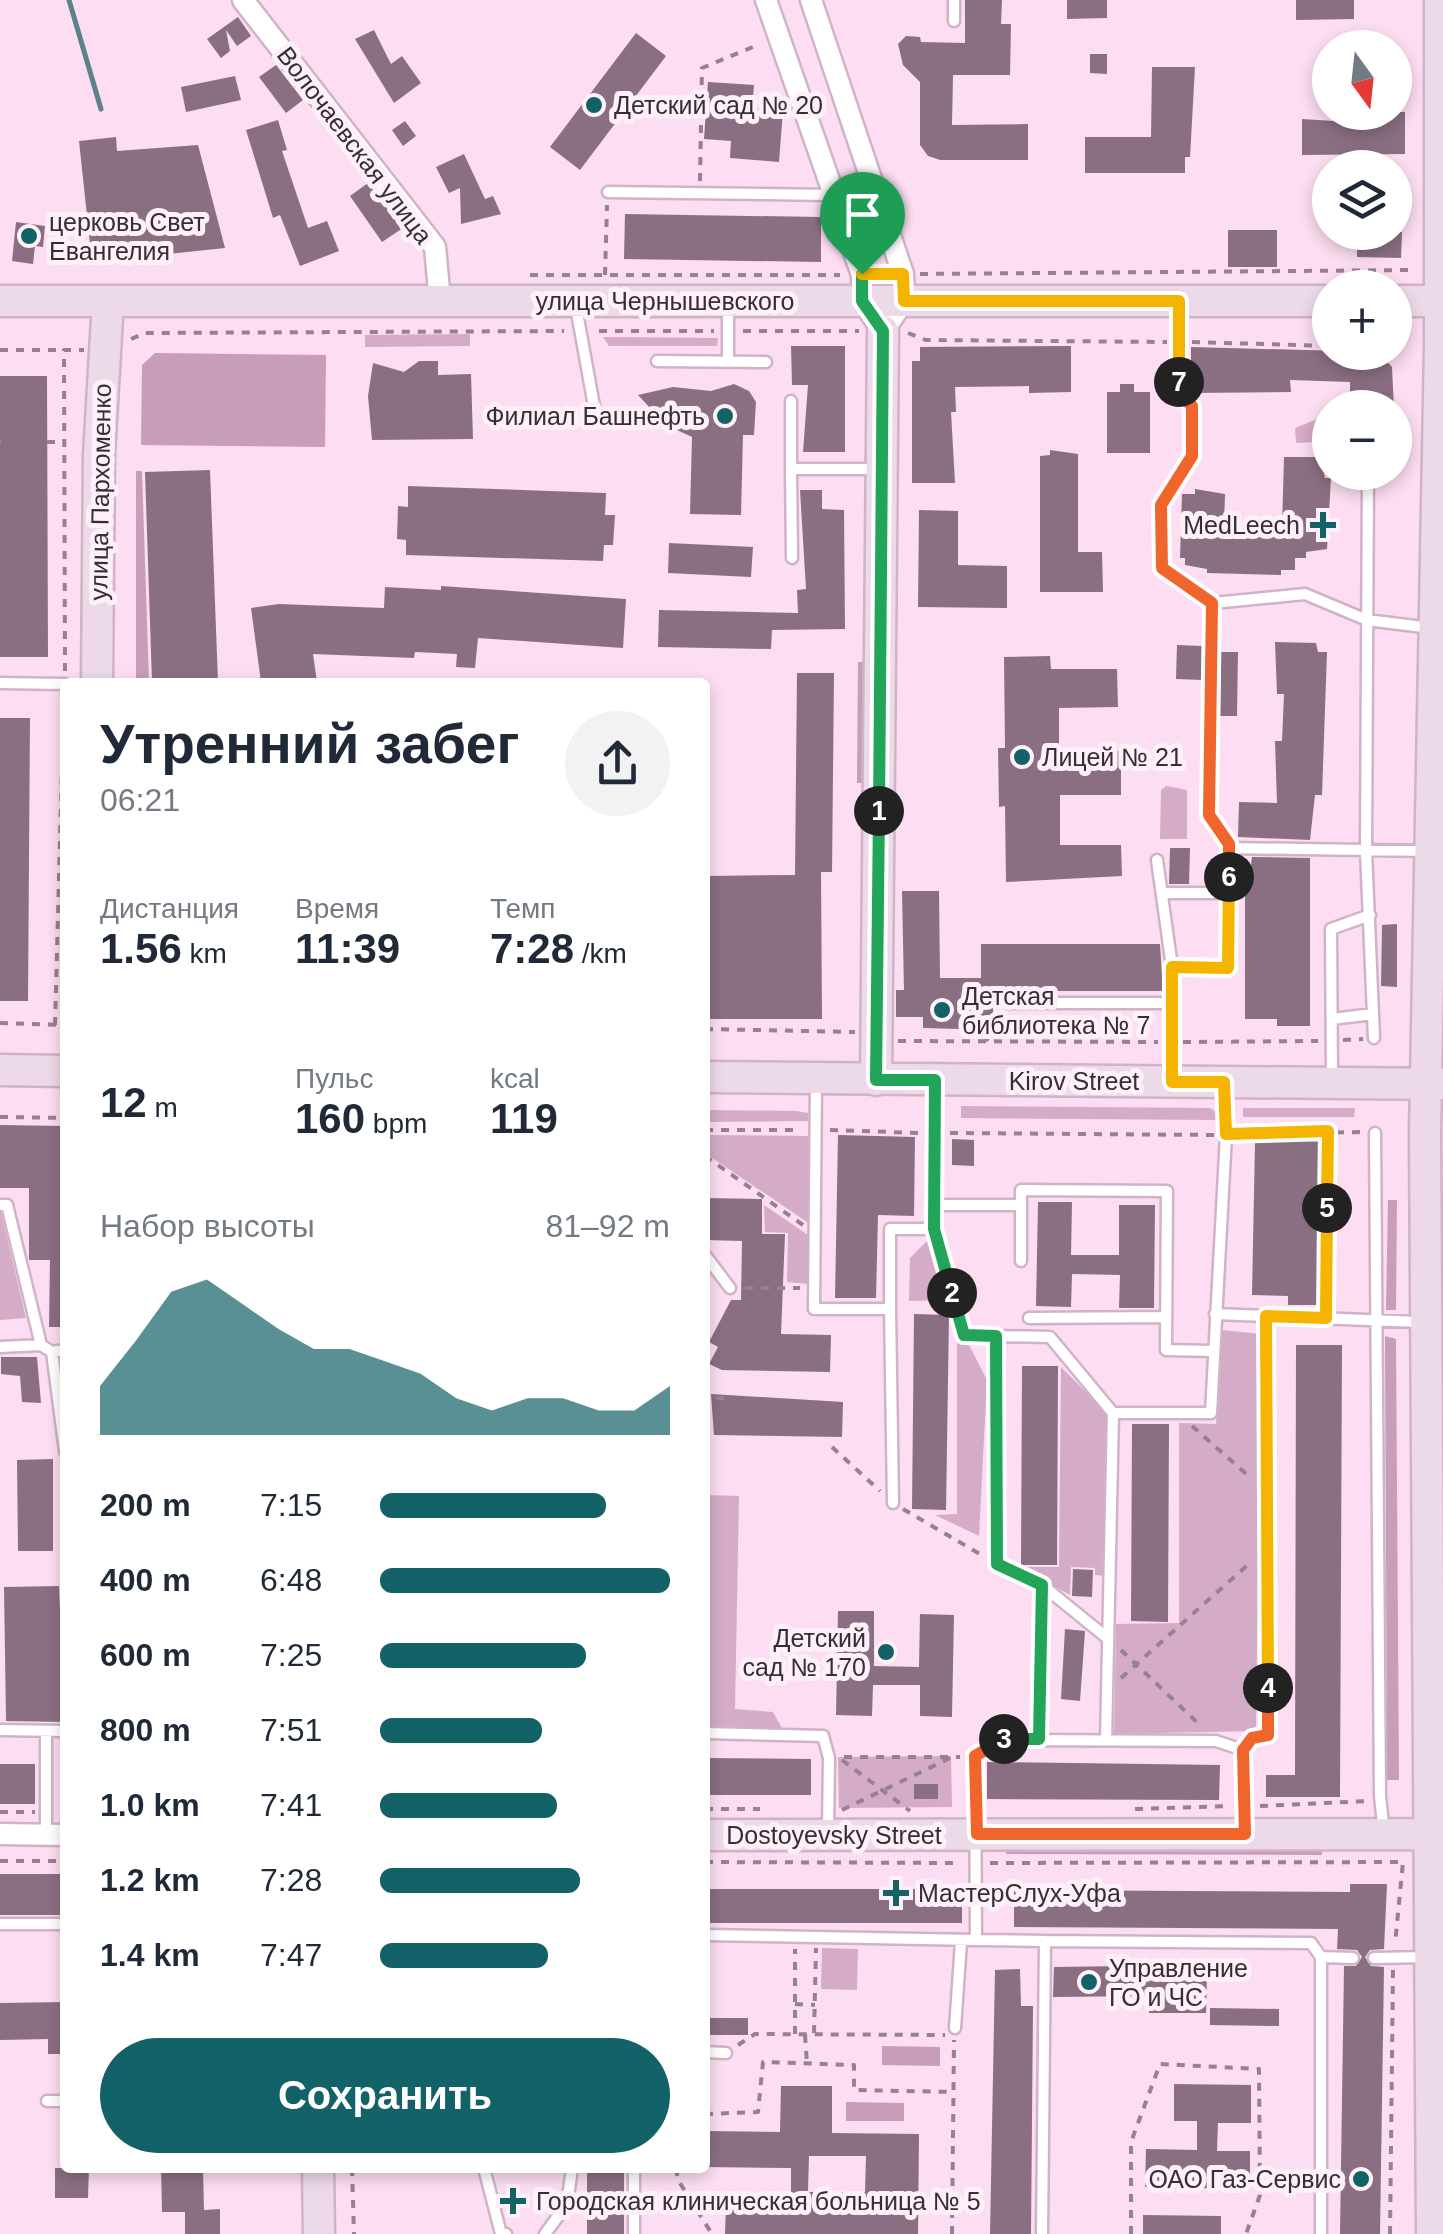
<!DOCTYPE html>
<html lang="ru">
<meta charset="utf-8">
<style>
body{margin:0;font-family:Helvetica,sans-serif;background:#f2f2f3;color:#1f2937;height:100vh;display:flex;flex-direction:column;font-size:38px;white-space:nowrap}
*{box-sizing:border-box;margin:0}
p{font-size:32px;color:#747a83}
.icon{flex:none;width:55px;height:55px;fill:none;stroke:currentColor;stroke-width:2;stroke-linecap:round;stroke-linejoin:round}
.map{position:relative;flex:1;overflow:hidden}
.side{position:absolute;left:60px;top:678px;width:650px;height:1495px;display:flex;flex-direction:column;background:#fff;border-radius:10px;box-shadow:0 5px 15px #0003}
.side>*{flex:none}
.needle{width:65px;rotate:165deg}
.fabs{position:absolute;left:1312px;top:30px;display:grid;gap:20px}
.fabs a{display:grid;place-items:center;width:100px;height:100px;border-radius:50%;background:#fff;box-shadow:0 5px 15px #0003;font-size:50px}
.pin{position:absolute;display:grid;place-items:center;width:85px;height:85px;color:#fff;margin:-102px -42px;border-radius:50% 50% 50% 0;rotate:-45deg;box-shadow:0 0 10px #0007}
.pin .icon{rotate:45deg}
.km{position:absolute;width:50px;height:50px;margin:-25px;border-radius:50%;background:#222;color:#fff;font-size:28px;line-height:50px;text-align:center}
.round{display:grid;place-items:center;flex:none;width:105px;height:105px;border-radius:52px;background:#f2f2f3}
.headline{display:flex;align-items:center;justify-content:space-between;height:170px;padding:0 40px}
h1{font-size:55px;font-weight:700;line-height:75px}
.stats{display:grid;grid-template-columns:repeat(3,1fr);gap:15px;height:170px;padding:10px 40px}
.stats div{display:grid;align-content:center}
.stats b{font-size:42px;font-weight:700}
.stats small{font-size:28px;font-weight:400}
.stats p{font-size:28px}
.chart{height:280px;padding:20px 40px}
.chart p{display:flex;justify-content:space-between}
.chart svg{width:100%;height:180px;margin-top:10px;fill:#126268;opacity:.7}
.button{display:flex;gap:20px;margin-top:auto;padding:20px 40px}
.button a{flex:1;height:115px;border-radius:60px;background:#126268;color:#fff;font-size:40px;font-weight:700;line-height:115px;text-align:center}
ul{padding:0 40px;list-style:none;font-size:32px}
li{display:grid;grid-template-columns:160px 120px 1fr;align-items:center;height:75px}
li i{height:25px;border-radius:12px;background:#126268}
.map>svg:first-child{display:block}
.green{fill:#d4acc7}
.forest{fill:#c79dba}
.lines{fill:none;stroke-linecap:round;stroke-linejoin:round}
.stream{stroke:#5b8288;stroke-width:5}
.building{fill:#8a6f82;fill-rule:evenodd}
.lane-casing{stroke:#d1b3c7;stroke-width:15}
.street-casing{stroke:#d1b3c7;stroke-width:25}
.secondary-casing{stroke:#d1b3c7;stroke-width:35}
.path{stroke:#96818f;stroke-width:4;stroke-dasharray:8 8;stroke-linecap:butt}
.lane{stroke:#fff;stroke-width:10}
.street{stroke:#fff;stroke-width:20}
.secondary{stroke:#eddae8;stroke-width:30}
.split-1-casing{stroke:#fff;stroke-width:20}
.split-2-casing{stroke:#fff;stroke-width:20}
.split-3-casing{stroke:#fff;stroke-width:20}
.split-4-casing{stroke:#fff;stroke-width:20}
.split-5-casing{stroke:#fff;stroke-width:20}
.split-6-casing{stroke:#fff;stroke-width:20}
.split-7-casing{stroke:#fff;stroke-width:20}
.split-8-casing{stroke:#fff;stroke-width:20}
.split-1{stroke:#22a559;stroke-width:12}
.split-2{stroke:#22a559;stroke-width:12}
.split-3{stroke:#22a559;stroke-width:12}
.split-4{stroke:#f0652b;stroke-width:12}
.split-5{stroke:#f5b400;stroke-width:12}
.split-6{stroke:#f5b400;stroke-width:12}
.split-7{stroke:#f0652b;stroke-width:12}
.split-8{stroke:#f5b400;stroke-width:12}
.poi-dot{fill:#126268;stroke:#fdf0f9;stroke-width:4}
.labels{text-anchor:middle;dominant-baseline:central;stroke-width:10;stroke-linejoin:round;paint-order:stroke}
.poi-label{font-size:25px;fill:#392d35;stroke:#fdf0f9;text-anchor:start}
.street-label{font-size:25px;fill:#392d35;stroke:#fdf0f9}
</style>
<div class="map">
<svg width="1443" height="2234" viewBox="0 0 1443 2234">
<rect width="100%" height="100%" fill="#fcddf1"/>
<path class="green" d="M470,334V346L365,347V335Z
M603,337H609L718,338L717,346H609Z
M1330,414V441L1296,443L1295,428Z
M1166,786L1187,790V839H1160L1161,790Z
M961,1106L1210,1108L1216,1112V1120L961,1118Z
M1243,1108H1355L1354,1117H1243Z
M705,1110L797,1111L808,1113L809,1121L705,1122Z
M705,1135L809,1136L813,1226L705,1153Z
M764,1205L811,1237L808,1284L787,1282L788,1233L765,1232Z
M0,1212H1L26,1318L0,1320Z
M933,1235L951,1300L909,1301L910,1258Z
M1222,1330L1261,1334L1256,1731L1114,1734L1116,1624L1179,1623V1423L1216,1424Z
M957,1340L967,1341L987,1380L979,1536L935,1515L957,1514Z
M1061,1367L1108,1414V1576L1095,1575V1568L1071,1567L1070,1595L1020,1567H1059Z
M705,1495L739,1496L735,1709L773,1712L783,1730L705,1729Z
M951,1756L952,1807L839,1808L838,1757Z
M822,1948L858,1949L857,1990L821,1989Z"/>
<path class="forest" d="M155,353L326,355L325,447L141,445L142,365Z
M136,471H142L149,682H136Z
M858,662H867L866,783H857Z
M1388,1200H1397L1396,1310H1386Z
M1385,1336L1396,1339L1399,1780H1387Z
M1006,1844L1322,1845V1855L1006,1854Z
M882,2046L940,2047V2066L882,2065Z
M846,2102L904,2103V2121H846Z"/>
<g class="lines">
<path class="stream" d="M69,0L101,109"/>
</g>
<path class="building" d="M965,0H1002L1001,24H1011L1010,75H953L952,125L1028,124V160H940L928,156L920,145V82L903,65L898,44L906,36L920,37L921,42L965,43Z
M1067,0H1107V18L1067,19Z
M1296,0H1354V19L1296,20Z
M238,17L251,36L237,46L226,30L230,51L221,58L207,39Z
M374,30L391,64L402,56L421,83L394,103L355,39Z
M636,33L666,56L580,170L550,147Z
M1090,54H1107V74L1090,73Z
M276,65L303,100L286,113L259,77Z
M1152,67H1195L1190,157H1185V173H1085V137H1151Z
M235,76L241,100L186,112L181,87Z
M708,82L754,85L752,108L783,110L779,162L730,158L731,141L704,139Z
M1380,112H1405V154L1302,155V119L1380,124Z
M278,120L287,150L282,151L308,228L327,221L339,251L300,266L280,215L273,218L246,130Z
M405,121L416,136L403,146L392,130Z
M116,137L117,151L198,145L225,248L92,262L79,141Z
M464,154L485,199L493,196L501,214L461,224L460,188L449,193L436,167Z
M368,183L403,228L382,242L350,196Z
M625,214L821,217V262L624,259Z
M16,222L45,226L43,247L35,246L33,264L12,261Z
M1228,230H1277V267H1228Z
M1367,232H1402L1401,258L1357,257V238H1367Z
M791,346H845V452H803L808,385H792Z
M1071,346V392L1029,393V386L955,387L956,412H951L955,483H912V361H920V347Z
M1191,347L1378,352L1392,367L1394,408H1350V382L1290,380L1291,392L1191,393Z
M419,361H438V375L471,374L473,439L372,440L368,396L373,363L404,372Z
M0,376H47L48,657H0Z
M734,384L749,391L756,402L754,435H743L741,515L690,514L692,437L666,425L638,395L673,387L711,391Z
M1120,384H1134V392H1150V453H1107V392H1120Z
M1050,450L1078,454V552H1102L1103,592H1040V456L1050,455Z
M1284,457H1320L1325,478H1331L1327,549L1306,552V558H1295V570H1281V575L1207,573V569L1185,565V558H1180L1182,494H1195V489L1225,494L1224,527L1282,528Z
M210,470L218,682H152L145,472Z
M408,486L606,493L605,515H615L613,545H604L603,561L406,555V540L397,539L398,506L408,507Z
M800,490H822V509L844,510L845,629L772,630L771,649L658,647L659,610L798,613L797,590L806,589Z
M919,510L958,511V565L1007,566V608L918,607Z
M669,543L753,547L751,577L668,573Z
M441,586L626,599L623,648L478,638L475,668L456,667L457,654L415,652L414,658L313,654L317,682H261L251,608L279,604L384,608L385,587L441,590Z
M1275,642L1316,643L1318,652H1327L1322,795H1315L1310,840L1238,837L1239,802L1277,803L1275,741H1282L1284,694H1277Z
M1177,645L1203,646V680L1176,679Z
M1221,652H1238L1237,716H1220Z
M1050,656L1051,669H1117L1118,707L1059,708V752L1121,751V795H1060V845H1121L1122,876L1006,882L1005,806L999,807L998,748H1005L1004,657Z
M797,673H834L832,872H821L822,1019H705V876L795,875Z
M0,718H30L28,1001H0Z
M1170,848H1190L1189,884H1169Z
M1252,857L1310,858V1026H1277V1019H1245V865H1251Z
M902,891H939L940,978H981V944H1160L1163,991H993V1021H960L959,1029L923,1028V1017H896V990H904Z
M1397,924V987L1381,986L1382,925Z
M0,1125L65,1126V1327H49L50,1260H29V1188H0Z
M838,1135L915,1137L914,1216L878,1215L876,1298H835Z
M1288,1135L1321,1136L1318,1305H1288V1296L1252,1295L1255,1142H1288Z
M952,1139L974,1140V1166L952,1165Z
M705,1198L762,1199V1234H785L781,1334L831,1335L830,1372L722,1370L709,1364L718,1347L709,1342L731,1300H741L742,1241L705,1240Z
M1038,1202H1072L1071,1255H1119V1205H1155L1154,1308H1119L1120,1275L1072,1274L1071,1307L1036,1306Z
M914,1314L949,1315L946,1510L912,1509Z
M1296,1345H1342L1340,1797H1266V1775H1295Z
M1,1357H37L41,1403L22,1402L20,1376L1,1374Z
M1022,1366H1058L1057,1565H1021Z
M711,1394L843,1402L842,1437L714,1435Z
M1132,1424H1169L1168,1622L1131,1621Z
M53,1459V1551H18L17,1460Z
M1073,1569L1093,1570L1092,1597L1072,1596Z
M59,1586L65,1722L6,1721L4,1587Z
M838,1611H874V1666L919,1667L920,1614L954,1615L952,1717L920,1716V1685H873L872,1716L836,1715Z
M1065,1629L1085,1631L1080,1701L1061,1699Z
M705,1758L811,1759V1795H705Z
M987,1762L1220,1765L1219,1800L987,1799Z
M0,1764H35V1804H0Z
M914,1784H938V1799H914Z
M0,1874H65V1915H0Z
M1350,1884H1387L1384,1949L1370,1950L1365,1957L1371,1966L1384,1967L1380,2234H1340L1344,1966H1356L1362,1957L1357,1950L1337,1949L1338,1929L1014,1927V1890L1350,1892Z
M705,1889H962V1923H705Z
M1125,1966V1972H1207L1206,2013H1149V1996L1053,1997L1054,1967Z
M1020,1969L1021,2006H1033L1031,2234H990L995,1970Z
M65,2002V2054H48V2039L0,2040V2003Z
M1210,2008L1279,2009V2026L1210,2025Z
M705,2018H748V2035H705Z
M1174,2084L1251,2085V2123H1218L1217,2151H1250V2189L1145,2187L1146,2149L1197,2150V2121H1174Z
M781,2086H832V2133L919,2134L918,2234H725L726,2203L791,2204V2168L705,2167V2131L780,2132ZM809,2156H866L865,2192H808Z
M55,2168H89L88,2198H55Z
M161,2168H203L204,2210L220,2209V2234H185V2212H162Z
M587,2168H624V2234H587Z
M1143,2215L1221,2216V2234H1143Z"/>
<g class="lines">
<g class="lane-casing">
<path id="lane" d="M954,0V21
M608,192L830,195
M576,307L596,417
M657,361L766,362
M728,362V303
M791,401V469H876
M791,469L792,558
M1368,472L1366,851L1374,1038
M1213,603L1305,594L1367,620L1431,628
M0,683L65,684
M1229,848L1429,851
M1157,860L1172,967V1078
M1162,893H1229
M1172,967L1228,968L1229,843L1209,815L1213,603L1162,568L1161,505L1191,456L1193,406L1180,394L1179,302
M1009,1003H1173
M1332,1019L1373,1014
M1332,1078L1331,929L1370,915
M816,1080L814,1309H890V1229H934L935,1081
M1375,1133L1380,1796L1384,1833
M0,1205H7L41,1345L52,1352L65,1350
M934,1205H1021V1261
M1021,1205V1190L1167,1191L1166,1350L1214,1351
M705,1255L730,1288
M890,1309L893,1503
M1215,1314L1420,1322
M1029,1318L1166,1317
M0,1347L41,1345
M52,1352L65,1451
M1106,1637L1042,1585L997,1564L996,1336L1050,1337L1113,1413H1211L1226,1135L1224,1083
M0,1730L65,1731
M46,1731V1834
M705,1733L823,1736L829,1758L828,1829
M1106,1740L1113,1413
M1243,1750L1252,1738L1268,1735L1266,1316
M0,1924H65
M705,1935L976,1940
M1045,1941L1311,1943L1321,1957L1353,1958
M1374,1958L1428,1957
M955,2028L961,1942
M705,2052L726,2053
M47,2101H65
M484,2168L501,2234H506
M545,2234L567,2204L572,2168
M634,2234V2168
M1042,2234L1045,1941L976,1940L975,1756L998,1740L1216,1741L1243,1750L1245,1832
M1321,2234V1957"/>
</g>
<g class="street-casing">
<path id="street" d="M243,0L435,247L440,301
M766,0L862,275V301L883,331L904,301L903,274L811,0
M0,1834L65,1835"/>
</g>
<g class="secondary-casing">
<path id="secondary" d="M0,301H1330
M1395,301H1443
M97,682L99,455L108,301
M0,1070L65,1071
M705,1077L1443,1084
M876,1080L883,331
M705,1835L1443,1834
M318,2168L319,2234
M1432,2234L1425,1133L1440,347V0"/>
</g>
<path class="path" d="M700,181L702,68L760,44
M920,274L1415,270
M530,275H840
M605,275L607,205
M599,331H714
M743,331H859
M908,333L926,340L1167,342
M131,339L145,333L564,331
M1192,342L1330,346
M1395,347H1397
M0,350H64
M0,442H1
M47,442H64
M65,671L64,350H84
M0,1023L65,1025
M55,1025L64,695
M705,1029L855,1032
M1343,1040L1363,1039
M898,1041L1158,1042
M986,1041L1001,1015
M1183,1042L1318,1041
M0,1117L65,1118
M705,1130H800
M830,1130L920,1133
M950,1133L1215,1135
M1240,1134L1360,1132
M705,1156L803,1225
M937,1240L964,1335H981
M745,1288H800
M1326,1304L1328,1133
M1192,1426L1252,1479
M832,1447L880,1491
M706,1453L707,1398H724
M903,1509L985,1557
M1121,1650L1201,1726
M1121,1678L1252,1561
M1039,1725L1042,1605
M844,1757H960
M842,1760L910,1811
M1260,1806L1369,1801
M705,1809H760
M1135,1809L1230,1806
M842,1810L950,1758
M0,1812H35
M0,1861H65
M705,1862L960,1863
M990,1863L1403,1862L1395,1944
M795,2004L815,2005
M814,2033L816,1948
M795,2034V1949
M805,2035L807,2064
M738,2045L755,2034L945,2035
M705,2114L758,2112L763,2062L854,2065V2090L954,2092
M352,2168L354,2234
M676,2168L678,2180L712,2234
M952,2234L954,2040
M1131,2234V2142L1160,2064L1259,2069L1260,2195L1246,2234
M1390,2234L1393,1969"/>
<use href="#lane" class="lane"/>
<use href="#street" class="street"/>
<use href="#secondary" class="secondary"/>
</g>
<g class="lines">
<g class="split-1-casing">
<path id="split-1" d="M862,274V301L883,331L879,811"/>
</g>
<g class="split-2-casing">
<path id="split-2" d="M879,811L876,1080H935L934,1229L952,1293"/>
</g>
<g class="split-3-casing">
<path id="split-3" d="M952,1293L964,1335L996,1336L997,1564L1042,1585L1039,1739H1004"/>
</g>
<g class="split-4-casing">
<path id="split-4" d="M1004,1739L975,1756L977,1834H1245L1243,1750L1252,1738L1268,1735V1688"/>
</g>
<g class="split-5-casing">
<path id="split-5" d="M1268,1688L1266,1316L1326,1318L1327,1208"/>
</g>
<g class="split-6-casing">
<path id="split-6" d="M1229,877L1228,968L1172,967V1082H1224L1226,1134L1328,1131L1327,1208"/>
</g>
<g class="split-7-casing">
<path id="split-7" d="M1179,382L1180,394L1192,406V456L1161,505L1162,568L1212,603L1209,815L1229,844V877"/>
</g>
<g class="split-8-casing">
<path id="split-8" d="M862,274H903L904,301H1179V382"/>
</g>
<use href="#split-1" class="split-1"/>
<use href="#split-2" class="split-2"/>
<use href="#split-3" class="split-3"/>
<use href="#split-4" class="split-4"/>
<use href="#split-5" class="split-5"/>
<use href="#split-6" class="split-6"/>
<use href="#split-7" class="split-7"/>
<use href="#split-8" class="split-8"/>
</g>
<g class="poi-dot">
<circle cx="594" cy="105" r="10"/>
<circle cx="29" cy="236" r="10"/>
<circle cx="725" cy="416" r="10"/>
<path d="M1318 510h10v10h10v10h-10v10h-10v-10h-10v-10h10z"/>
<circle cx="1022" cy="757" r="10"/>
<circle cx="942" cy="1010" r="10"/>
<circle cx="886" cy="1652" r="10"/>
<path d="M891 1878h10v10h10v10h-10v10h-10v-10h-10v-10h10z"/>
<circle cx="1089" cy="1982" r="10"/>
<circle cx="1361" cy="2179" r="10"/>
<path d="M508 2186h10v10h10v10h-10v10h-10v-10h-10v-10h10z"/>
</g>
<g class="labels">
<g class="poi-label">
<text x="614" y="105">Детский сад № 20</text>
<text x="49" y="222">церковь Свет<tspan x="49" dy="29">Евангелия</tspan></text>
<text x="705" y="416" text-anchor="end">Филиал Башнефть</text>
<text x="1300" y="525" text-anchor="end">MedLeech</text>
<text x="1042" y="757">Лицей № 21</text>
<text x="962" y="996">Детская<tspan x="962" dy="29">библиотека № 7</tspan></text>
<text x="866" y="1638" text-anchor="end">Детский<tspan x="866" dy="29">сад № 170</tspan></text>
<text x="918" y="1893">МастерСлух-Уфа</text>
<text x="1109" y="1968">Управление<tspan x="1109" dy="29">ГО и ЧС</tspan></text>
<text x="1341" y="2179" text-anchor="end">ОАО Газ-Сервис</text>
<text x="536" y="2201">Городская клиническая больница № 5</text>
</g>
<g class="street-label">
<text transform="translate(355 145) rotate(53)">Волочаевская улица</text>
<text x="665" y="301">улица Чернышевского</text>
<text transform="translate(100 492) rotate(-89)">улица Пархоменко</text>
<text x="1074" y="1081">Kirov Street</text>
<text x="834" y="1835">Dostoyevsky Street</text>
</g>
</g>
</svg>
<div class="fabs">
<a><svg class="needle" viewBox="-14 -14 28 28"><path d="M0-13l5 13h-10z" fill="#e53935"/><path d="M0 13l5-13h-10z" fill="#747a83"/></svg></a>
<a><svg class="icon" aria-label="layers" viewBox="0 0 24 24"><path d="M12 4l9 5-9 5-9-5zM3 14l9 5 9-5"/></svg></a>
<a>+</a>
<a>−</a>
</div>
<div class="pin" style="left:862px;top:274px;background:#1e9e55"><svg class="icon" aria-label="arrive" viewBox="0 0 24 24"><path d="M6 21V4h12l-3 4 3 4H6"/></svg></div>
<b class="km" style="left:879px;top:811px">1</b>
<b class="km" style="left:952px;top:1293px">2</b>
<b class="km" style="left:1004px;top:1739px">3</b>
<b class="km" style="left:1268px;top:1688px">4</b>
<b class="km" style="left:1327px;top:1208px">5</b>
<b class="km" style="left:1229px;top:877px">6</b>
<b class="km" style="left:1179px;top:382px">7</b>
<section class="side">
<div class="headline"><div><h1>Утренний забег</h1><p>06:21</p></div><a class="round"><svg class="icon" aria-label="share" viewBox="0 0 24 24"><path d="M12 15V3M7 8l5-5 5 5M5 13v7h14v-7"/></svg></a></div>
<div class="stats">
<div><p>Дистанция</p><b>1.56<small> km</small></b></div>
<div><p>Время</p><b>11:39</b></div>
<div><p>Темп</p><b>7:28<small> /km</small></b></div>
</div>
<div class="stats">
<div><b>12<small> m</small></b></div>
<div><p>Пульс</p><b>160<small> bpm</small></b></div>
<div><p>kcal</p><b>119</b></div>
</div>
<div class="chart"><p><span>Набор высоты</span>81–92 m</p>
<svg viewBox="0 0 160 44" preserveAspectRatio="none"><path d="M0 44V32L10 21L20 9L30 6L40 12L50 18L60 23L70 23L80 26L90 29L100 35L110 38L120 35L130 35L140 38L150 38L160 32V44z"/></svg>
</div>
<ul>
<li><b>200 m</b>7:15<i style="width:78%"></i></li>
<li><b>400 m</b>6:48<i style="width:100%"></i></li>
<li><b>600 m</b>7:25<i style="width:71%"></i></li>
<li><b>800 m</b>7:51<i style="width:56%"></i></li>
<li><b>1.0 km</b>7:41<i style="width:61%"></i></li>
<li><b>1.2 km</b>7:28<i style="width:69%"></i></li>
<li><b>1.4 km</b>7:47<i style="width:58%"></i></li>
</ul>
<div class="button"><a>Сохранить</a></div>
</section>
</div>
